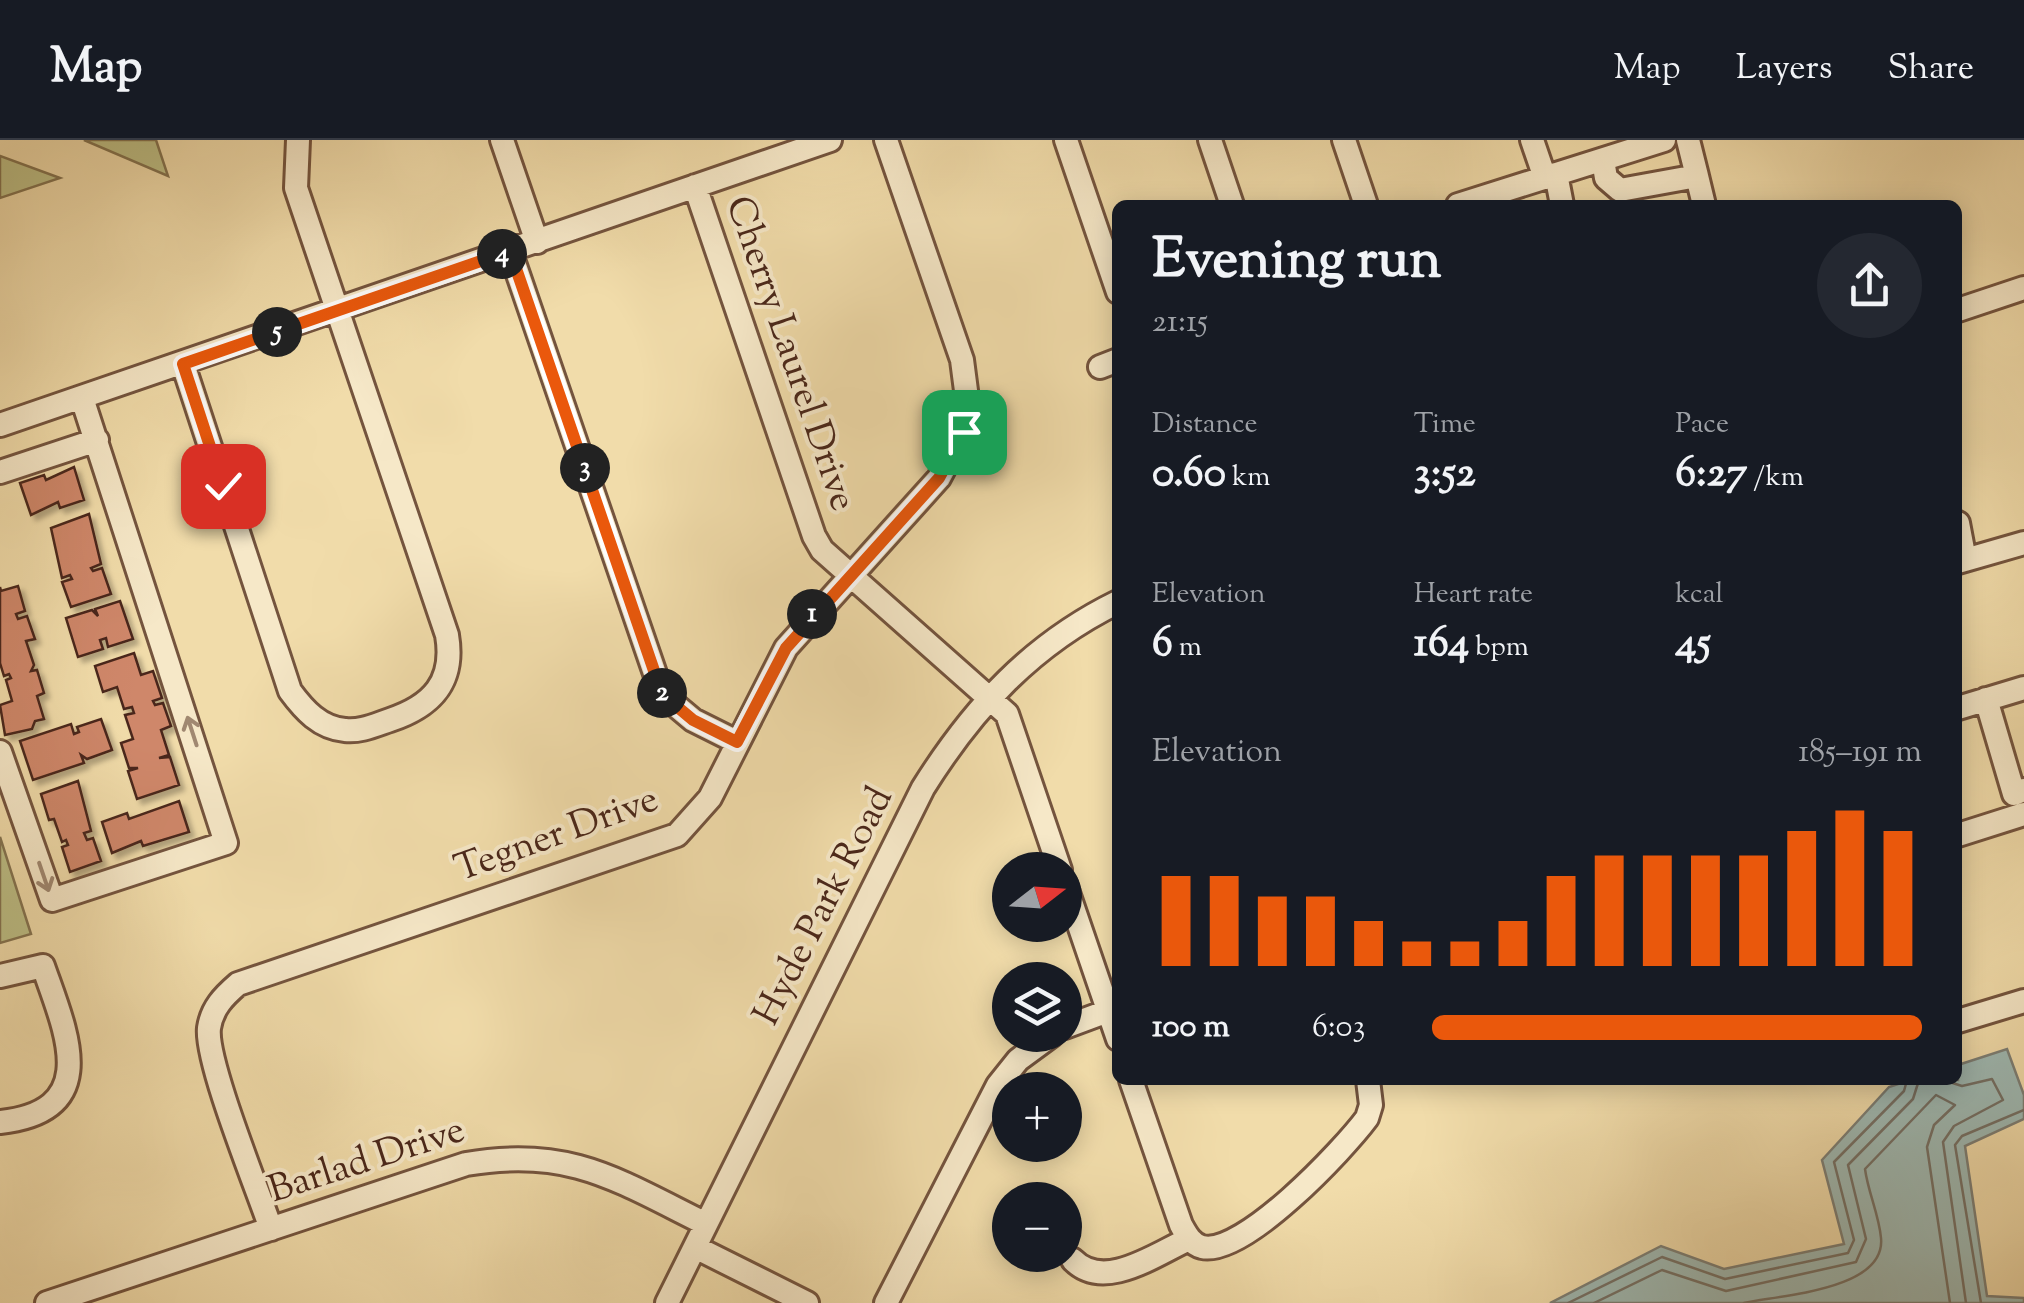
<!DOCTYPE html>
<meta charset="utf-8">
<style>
body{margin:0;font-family:"Sorts Mill Goudy",serif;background:#242831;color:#f1f3f6;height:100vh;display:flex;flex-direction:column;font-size:38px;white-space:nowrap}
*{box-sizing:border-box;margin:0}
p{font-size:32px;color:#9ea1a6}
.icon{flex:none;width:55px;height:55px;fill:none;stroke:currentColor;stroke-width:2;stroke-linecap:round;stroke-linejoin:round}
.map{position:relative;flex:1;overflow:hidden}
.drawer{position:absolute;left:1112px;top:60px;width:850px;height:885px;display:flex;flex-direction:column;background:#171b24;border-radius:15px;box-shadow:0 5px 25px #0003}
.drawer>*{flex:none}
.needle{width:65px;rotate:73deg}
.controls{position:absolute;left:992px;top:712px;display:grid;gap:20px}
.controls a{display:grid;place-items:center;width:90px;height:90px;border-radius:50%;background:#171b24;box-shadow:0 5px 25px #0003;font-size:50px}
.pin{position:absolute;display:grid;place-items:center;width:85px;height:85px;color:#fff;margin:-42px;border-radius:20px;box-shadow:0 5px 15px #0006}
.km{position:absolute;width:50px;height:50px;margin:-25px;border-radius:50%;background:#222;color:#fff;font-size:28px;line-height:50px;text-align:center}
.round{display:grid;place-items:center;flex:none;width:105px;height:105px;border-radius:52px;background:#242831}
.headline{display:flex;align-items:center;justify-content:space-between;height:170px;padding:0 40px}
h1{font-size:55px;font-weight:700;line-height:75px}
.metrics{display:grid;grid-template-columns:repeat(3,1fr);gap:15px;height:170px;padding:10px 40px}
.metrics div{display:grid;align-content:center}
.metrics b{font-size:42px;font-weight:700}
.metrics small{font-size:28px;font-weight:400}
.metrics p{font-size:28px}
.chart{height:280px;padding:20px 40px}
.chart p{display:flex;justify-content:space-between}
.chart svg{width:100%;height:180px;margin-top:10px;stroke:#ea580c;stroke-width:6}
ul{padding:0 40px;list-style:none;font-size:32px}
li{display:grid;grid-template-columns:160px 120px 1fr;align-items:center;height:75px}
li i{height:25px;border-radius:12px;background:#ea580c}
header{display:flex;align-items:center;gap:60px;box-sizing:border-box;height:140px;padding:0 50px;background:#171b24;border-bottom:2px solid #363941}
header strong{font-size:48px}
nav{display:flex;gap:55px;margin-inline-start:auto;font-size:35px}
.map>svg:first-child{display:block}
.green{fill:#bdbf86;stroke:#847350;stroke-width:2.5}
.water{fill:#9eb9b3;stroke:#7c7f76;stroke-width:2.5}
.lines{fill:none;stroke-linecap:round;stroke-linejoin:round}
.shore{stroke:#747066;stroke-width:2.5}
.building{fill:#cf876b;stroke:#4a271a;stroke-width:2.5;filter:url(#shadow)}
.minor-casing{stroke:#74543e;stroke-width:28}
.minor{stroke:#f6e8c8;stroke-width:22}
.oneway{stroke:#a08871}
.route-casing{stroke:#fff;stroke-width:20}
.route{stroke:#ea580c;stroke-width:12}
.labels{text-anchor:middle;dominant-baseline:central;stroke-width:8;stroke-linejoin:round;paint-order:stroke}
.street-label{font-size:38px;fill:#4a271a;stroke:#f6e8c8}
</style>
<header>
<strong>Map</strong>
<nav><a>Map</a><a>Layers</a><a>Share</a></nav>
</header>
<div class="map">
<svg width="2024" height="1163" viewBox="0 0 2024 1163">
<defs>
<filter id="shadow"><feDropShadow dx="5" dy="5" stdDeviation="2.5" flood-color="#0004"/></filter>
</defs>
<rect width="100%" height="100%" fill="#f1dcaa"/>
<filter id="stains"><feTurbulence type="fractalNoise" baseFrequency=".002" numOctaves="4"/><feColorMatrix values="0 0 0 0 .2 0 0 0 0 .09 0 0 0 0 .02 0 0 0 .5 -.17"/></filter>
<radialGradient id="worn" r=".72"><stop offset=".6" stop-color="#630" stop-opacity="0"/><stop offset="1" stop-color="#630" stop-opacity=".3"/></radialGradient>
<path class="green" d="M84,0H156L168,36Z
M0,16L60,38L0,58Z
M0,697L31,794L0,803Z"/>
<path class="water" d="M2007,909L2024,955V979L1965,1006L1987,1156L2024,1158V1163H1550L1661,1106L1724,1129L1844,1104L1822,1020L1889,947L1910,940H1958V925Z"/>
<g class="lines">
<path class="shore" d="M1943,940L1962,946L1992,939L2003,960L1954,986L1943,1002L1966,1163
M1568,1163L1662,1117L1725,1139L1848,1113L1854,1100L1834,1022L1904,951L1907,940
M1594,1163L1662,1130L1726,1151L1856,1122L1866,1099L1848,1025L1913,959L1919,940
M1744,1163C1781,1155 1886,1150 1881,1098C1879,1075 1868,1052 1865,1029L1936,955L1955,965L1934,985L1927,1007L1950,1163
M1981,1163L1955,1005L1962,996L2024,970"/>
</g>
<path class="building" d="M74,327L84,360L60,368L58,362L31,375L20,343L44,335L46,340Z
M89,374L101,424L91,428L93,431L102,428L111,454L71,467L62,442L72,439L70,435L62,438L51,388Z
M18,446L25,471L16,474L18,479L27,476L35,499L26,501L34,525L31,531L37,530L44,553L37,556L44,579L35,581L32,589L5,595L0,565L12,561L6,540L11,538L9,534L4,536L0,523V447L1,451Z
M120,461L133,499L108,507L106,498L100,500L103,509L78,517L66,478L92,470L98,476L95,469Z
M134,513L141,535L153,531L162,558L153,561L155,565L163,563L171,586L161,590L169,615L159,618L170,617L179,645L137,659L128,631L138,628H129L121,603L133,599L125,575L134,573L132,567L124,569L117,547L103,552L95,526Z
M101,579L112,610L87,619L81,615L84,623L33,640L20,601L71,584L74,594L79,592L77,587Z
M78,641L91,691L84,693L87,700L93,698L101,721L70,732L62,707L68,705L66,700L62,702L54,679L49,680L41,654Z
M179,661L189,692L143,706L141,701L112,713L102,682L127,673L129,679Z"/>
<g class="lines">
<g class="minor-casing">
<path id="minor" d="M502,0L537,102
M1066,0L1118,152
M1210,0L1232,65
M1344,0L1366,65
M1532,0L1545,38
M1688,0L1697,36
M1603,20L1606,38L1620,50L1697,36L1704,65
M1556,34L1562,65
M695,46L814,396L822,410L1007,574L1060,730
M1458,65L1664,0
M510,111L662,554L693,580L737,602
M1958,170L2024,148
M183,224L290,551C304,570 320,588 345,590C360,592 375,585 390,580C432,566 455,542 447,495L296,48L298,0
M1100,227L1118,220
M0,285L830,0
M0,332L97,300
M1958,383L1965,420
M1958,422L2024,403
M1986,559L2014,654L2024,650
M1958,568L2024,548
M0,612L52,760L226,703L82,258
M1958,695L2024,674
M1065,744L1118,899
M0,836L43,826C66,892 103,971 0,982
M1958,881L2024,861
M1065,887L1108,871
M1131,940L1181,1085C1186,1094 1191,1104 1202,1107C1243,1117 1344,1009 1367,978L1371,965L1368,940
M271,1089C258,1050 205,921 209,888C212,868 224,856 238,844L677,695L710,658L786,508L939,338L963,293L968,266L962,220L886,0
M695,1107L807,1163
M1073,1120C1104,1152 1156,1114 1189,1099
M47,1163L466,1024C569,1006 617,1040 706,1084
M667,1163L923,648C973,568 1032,504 1118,462
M886,1163L998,945L1018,920L1052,895"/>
</g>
<use href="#minor" class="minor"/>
</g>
<defs><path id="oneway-shaft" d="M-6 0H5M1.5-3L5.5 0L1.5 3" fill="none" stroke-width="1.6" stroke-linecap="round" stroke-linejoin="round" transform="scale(2.5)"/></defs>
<g class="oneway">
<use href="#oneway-shaft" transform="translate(192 591) rotate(-108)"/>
<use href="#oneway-shaft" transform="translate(44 737) rotate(71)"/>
</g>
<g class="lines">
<g class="route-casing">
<path id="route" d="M223,346L183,224L510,111L662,554L693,580L737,602L786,508L939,338L964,292"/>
</g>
<use href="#route" class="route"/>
</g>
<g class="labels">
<g class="street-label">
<text transform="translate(789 214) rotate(71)">Cherry Laurel Drive</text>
<text transform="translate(557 696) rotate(-20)">Tegner Drive</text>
<text transform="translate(825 767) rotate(-63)">Hyde Park Road</text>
<text transform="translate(367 1022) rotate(-18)">Barlad Drive</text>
</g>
</g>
<rect width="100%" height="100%" filter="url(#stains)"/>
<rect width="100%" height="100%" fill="url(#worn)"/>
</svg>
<div class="controls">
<a><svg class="needle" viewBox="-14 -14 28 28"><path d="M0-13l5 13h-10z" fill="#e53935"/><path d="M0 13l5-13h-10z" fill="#9ea1a6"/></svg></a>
<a><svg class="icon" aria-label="layers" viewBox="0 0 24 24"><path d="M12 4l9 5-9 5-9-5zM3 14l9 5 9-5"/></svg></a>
<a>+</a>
<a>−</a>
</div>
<div class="pin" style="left:964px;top:292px;background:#1e9e55"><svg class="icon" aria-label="arrive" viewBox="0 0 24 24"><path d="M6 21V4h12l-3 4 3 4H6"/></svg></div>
<div class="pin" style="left:223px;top:346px;background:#d93025"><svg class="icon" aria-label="check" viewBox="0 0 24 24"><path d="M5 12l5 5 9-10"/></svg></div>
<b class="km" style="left:812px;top:474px">1</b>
<b class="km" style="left:662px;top:553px">2</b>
<b class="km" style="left:585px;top:328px">3</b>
<b class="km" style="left:502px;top:114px">4</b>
<b class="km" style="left:277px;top:192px">5</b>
<section class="drawer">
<div class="headline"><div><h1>Evening run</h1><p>21:15</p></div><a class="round"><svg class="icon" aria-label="share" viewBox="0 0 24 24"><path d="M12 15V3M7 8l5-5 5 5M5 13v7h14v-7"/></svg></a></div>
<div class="metrics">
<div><p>Distance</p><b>0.60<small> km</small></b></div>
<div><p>Time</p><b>3:52</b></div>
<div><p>Pace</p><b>6:27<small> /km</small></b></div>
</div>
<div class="metrics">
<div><p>Elevation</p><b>6<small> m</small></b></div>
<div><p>Heart rate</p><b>164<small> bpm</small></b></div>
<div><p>kcal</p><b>45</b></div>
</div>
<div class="chart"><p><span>Elevation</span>185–191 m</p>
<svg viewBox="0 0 160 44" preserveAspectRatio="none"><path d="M5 44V22M15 44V22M25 44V27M35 44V27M45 44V33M55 44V38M65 44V38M75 44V33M85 44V22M95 44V17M105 44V17M115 44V17M125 44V17M135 44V11M145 44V6M155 44V11"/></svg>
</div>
<ul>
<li><b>100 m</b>6:03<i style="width:100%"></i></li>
</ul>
</section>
</div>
